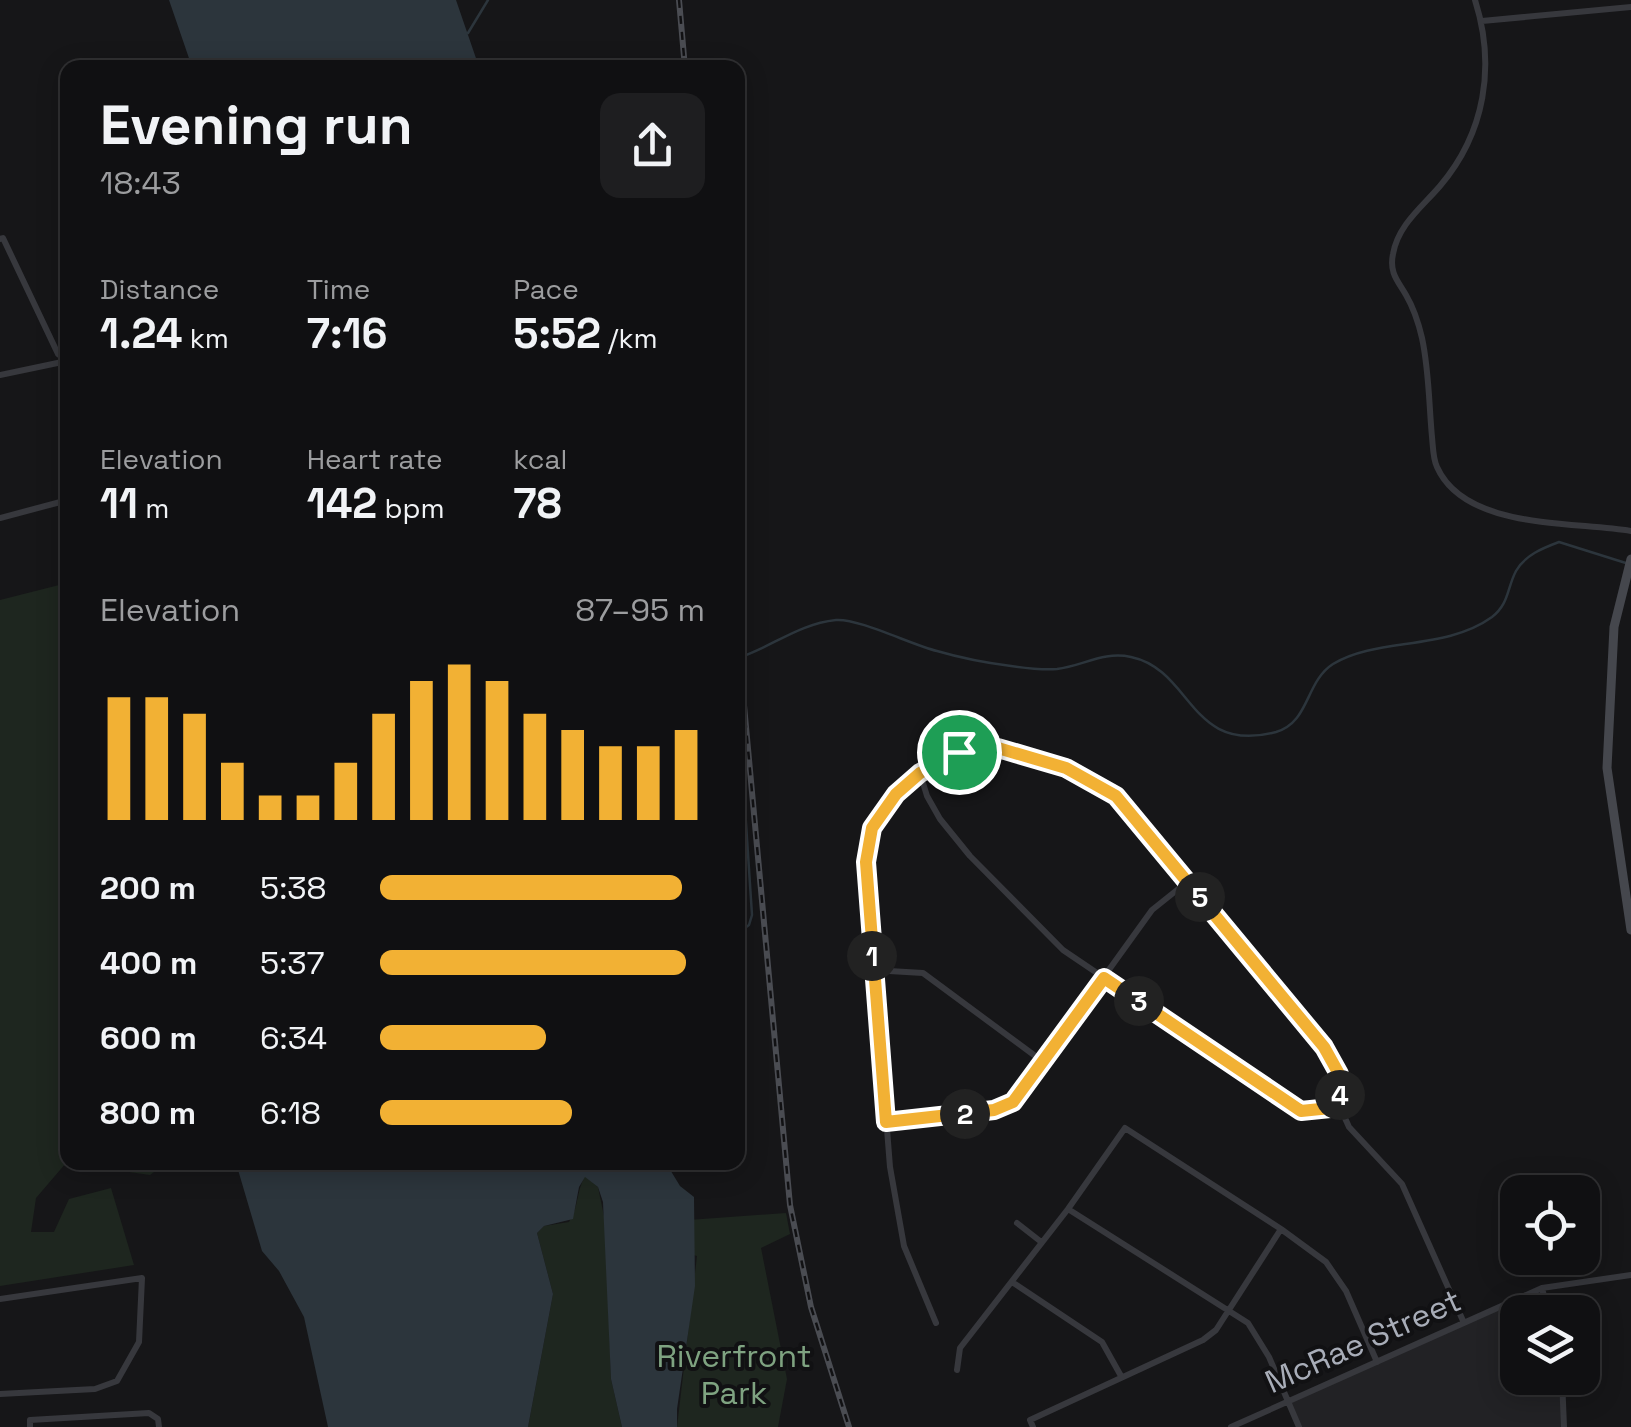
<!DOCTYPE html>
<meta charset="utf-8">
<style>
body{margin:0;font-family:"Space Grotesk",sans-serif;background:#1e1e20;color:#f1f3f6;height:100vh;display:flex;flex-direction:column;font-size:38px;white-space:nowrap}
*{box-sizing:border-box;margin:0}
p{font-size:32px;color:#9c9d9f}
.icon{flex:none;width:55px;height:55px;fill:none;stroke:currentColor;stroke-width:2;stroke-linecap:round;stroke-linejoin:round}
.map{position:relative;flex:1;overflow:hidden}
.panel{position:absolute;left:60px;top:60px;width:685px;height:1110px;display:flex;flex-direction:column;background:#101012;border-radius:20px;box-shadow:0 5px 25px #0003,0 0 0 2px #303032}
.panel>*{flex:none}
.buttons{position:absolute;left:1500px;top:1175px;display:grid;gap:20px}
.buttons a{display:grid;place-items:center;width:100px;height:100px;border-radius:20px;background:#101012;box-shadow:0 5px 25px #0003,0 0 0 2px #303032;font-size:50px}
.pin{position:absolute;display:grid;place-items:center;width:85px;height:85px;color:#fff;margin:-42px;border:5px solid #fff;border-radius:50%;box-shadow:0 2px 10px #0007}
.km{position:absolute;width:50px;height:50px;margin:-25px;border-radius:50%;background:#222;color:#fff;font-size:28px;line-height:50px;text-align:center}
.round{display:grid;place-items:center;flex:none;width:105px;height:105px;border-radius:20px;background:#1e1e20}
.overview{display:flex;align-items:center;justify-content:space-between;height:170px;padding:0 40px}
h1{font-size:55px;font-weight:700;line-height:75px}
.figures{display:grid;grid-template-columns:repeat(3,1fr);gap:15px;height:170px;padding:10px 40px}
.figures div{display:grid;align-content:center}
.figures b{font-size:42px;font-weight:700}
.figures small{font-size:28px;font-weight:400}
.figures p{font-size:28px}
.chart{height:280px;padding:20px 40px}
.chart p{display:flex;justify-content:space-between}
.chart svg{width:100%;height:180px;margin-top:10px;stroke:#f2b134;stroke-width:6}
ul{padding:0 40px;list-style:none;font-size:32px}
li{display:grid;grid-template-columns:160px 120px 1fr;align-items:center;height:75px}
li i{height:25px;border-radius:12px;background:#f2b134}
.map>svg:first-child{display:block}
.built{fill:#222225}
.green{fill:#1e261f}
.water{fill:#2c353c}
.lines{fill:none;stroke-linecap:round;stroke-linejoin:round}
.stream{stroke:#2c353c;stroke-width:2.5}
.street{stroke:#37383d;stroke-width:6}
.secondary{stroke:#45474d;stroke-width:9}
.rail-casing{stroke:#4a4c52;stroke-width:6}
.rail{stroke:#111113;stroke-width:2.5;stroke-dasharray:8;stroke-linecap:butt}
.route-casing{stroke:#fff;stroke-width:20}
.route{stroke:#f2b134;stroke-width:12}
.labels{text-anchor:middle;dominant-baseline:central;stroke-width:8;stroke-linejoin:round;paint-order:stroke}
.street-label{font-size:32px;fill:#a8adb8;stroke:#111113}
.park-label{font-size:32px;fill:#7fa381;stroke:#111113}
</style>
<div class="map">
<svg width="1631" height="1427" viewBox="0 0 1631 1427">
<rect width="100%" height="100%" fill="#161618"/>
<path class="built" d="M1542,1288L1548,1312H1518V1378H1562L1564,1427H1299L1288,1402Z"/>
<path class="green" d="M67,583L68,1162L166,1163L150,1175L66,1163L36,1198L31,1232H54L69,1199L111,1188L134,1265L0,1286V600Z
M585,1176L598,1187L606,1226L786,1213L790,1234L761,1248L787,1379L778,1427H677L697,1256L606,1234L611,1379L622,1427H528L553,1294L537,1233L544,1226L569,1222C579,1207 576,1192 585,1176Z"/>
<path class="water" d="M169,0H456L479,67H192Z
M236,1163H666L680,1186L694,1197L695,1286L677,1409V1427H622L611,1379L603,1202L598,1187L585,1177L579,1187L573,1219L544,1226L537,1233L553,1294L528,1427H328L304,1317L279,1271L262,1251Z"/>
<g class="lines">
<path class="stream" d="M468,33L488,0
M738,658C772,647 798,624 836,620C858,618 912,645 937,651C961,658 987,663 1011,666C1025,668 1043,670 1057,669C1083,666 1103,651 1131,657C1193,670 1189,755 1276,732C1310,722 1305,682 1333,664C1377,637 1445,651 1492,617C1509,604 1507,588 1516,571C1525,555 1543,548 1559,542L1629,564
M738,701L752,915L749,925L738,933"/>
<path class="street" d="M1475,0C1496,66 1485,133 1440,186C1422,207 1398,225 1393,254C1389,273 1398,281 1406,295C1413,307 1419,325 1422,338C1429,370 1429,405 1432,437C1433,447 1433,459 1437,467C1465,530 1573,521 1631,531
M1482,21L1631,7
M0,239L3,238L58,354L68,361
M0,375L67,361
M0,518L68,500
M920,773L927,796L940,819L970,856L1063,950L1301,1111L1340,1107
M872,970L923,973L1042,1061
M886,1122L995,1110L1013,1103L1152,910L1187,882
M1068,1209L1248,1323L1269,1357L1299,1427
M1017,1223L1040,1241
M1012,1282L1102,1342L1121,1376
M1542,1288L1548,1312
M0,1299L142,1278L139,1342L117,1381L95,1389L0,1394
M936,1323L904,1246L890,1167L866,862L872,828L896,793L920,773L959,752L998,747L1066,768L1116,796L1324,1047L1339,1074L1340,1107L1349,1127L1402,1184L1464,1323
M957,1370L960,1348L1068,1209L1125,1128L1281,1229L1326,1262L1346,1291L1377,1362
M1562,1378L1564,1427
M30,1427V1420L149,1413L158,1419L159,1427
M1033,1427L1030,1420L1203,1340L1216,1330L1281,1229
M1231,1427L1542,1288L1631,1275"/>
<path class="secondary" d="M1631,559L1614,627L1607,768L1631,930"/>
<g class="rail-casing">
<path id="rail" d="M679,0L685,68
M738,640L790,1205L811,1307L849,1427"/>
</g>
<use href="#rail" class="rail"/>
</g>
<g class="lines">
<g class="route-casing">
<path id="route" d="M998,748L1066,768L1116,796L1324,1047L1339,1074L1340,1107L1301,1111L1104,978L1013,1102L994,1110L886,1122L866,862L872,828L896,794L920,773L959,752Z"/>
</g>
<use href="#route" class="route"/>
</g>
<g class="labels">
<g class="street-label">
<text transform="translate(1363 1341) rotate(-24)">McRae Street</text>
</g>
<g class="park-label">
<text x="734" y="1356">Riverfront<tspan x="734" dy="37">Park</tspan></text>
</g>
</g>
</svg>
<div class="buttons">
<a><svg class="icon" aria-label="locate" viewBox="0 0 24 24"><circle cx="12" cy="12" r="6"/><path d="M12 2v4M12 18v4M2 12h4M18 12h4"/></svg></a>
<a><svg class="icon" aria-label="layers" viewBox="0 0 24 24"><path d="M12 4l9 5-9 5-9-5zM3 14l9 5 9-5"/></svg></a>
</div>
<div class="pin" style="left:959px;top:752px;background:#1e9e55"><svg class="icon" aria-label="arrive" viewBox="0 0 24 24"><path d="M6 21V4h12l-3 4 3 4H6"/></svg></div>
<b class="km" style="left:872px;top:956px">1</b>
<b class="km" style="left:965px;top:1114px">2</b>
<b class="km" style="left:1139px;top:1001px">3</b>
<b class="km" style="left:1340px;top:1095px">4</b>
<b class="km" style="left:1200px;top:897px">5</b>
<section class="panel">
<div class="overview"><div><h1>Evening run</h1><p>18:43</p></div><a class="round"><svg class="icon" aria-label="share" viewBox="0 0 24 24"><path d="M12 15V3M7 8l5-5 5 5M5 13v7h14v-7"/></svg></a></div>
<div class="figures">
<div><p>Distance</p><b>1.24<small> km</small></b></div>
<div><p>Time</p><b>7:16</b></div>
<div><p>Pace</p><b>5:52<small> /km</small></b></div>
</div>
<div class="figures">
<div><p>Elevation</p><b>11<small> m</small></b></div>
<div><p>Heart rate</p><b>142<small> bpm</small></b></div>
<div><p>kcal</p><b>78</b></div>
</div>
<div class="chart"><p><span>Elevation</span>87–95 m</p>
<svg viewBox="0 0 160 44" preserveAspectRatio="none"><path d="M5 44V14M15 44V14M25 44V18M35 44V30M45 44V38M55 44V38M65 44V30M75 44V18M85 44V10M95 44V6M105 44V10M115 44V18M125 44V22M135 44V26M145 44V26M155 44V22"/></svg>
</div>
<ul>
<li><b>200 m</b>5:38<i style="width:93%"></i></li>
<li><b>400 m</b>5:37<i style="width:94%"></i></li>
<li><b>600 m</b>6:34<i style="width:51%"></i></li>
<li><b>800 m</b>6:18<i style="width:59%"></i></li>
</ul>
</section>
</div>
